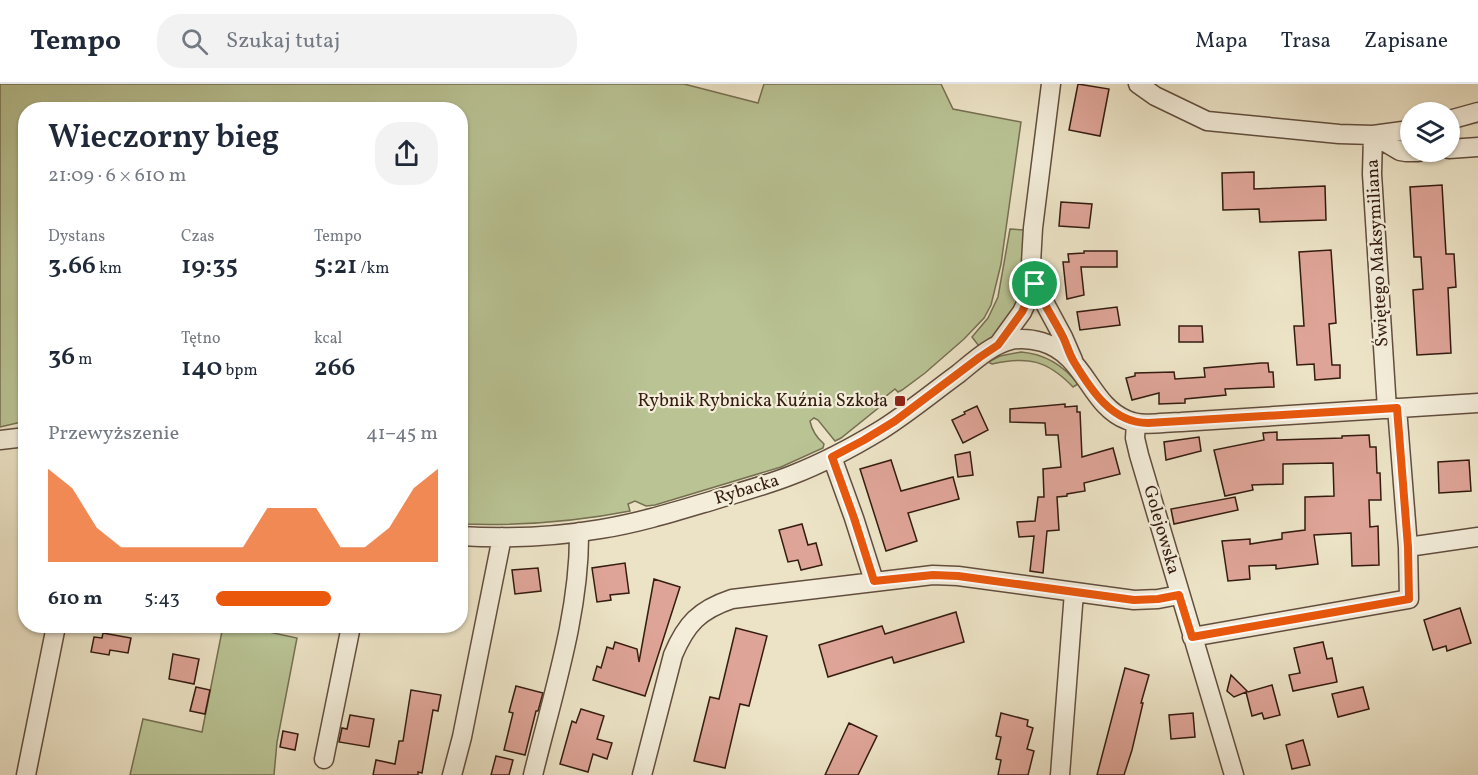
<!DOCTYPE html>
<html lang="pl">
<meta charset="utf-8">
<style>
body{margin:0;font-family:Vollkorn,serif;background:#f2f2f3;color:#1f2937;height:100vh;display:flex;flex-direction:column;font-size:22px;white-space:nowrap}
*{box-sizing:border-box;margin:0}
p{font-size:20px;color:#747a83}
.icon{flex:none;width:33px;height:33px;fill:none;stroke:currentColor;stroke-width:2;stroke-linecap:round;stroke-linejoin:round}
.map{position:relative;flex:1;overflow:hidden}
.sheet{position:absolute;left:18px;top:18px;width:450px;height:531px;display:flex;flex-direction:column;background:#fff;border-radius:24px;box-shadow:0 2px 4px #0004}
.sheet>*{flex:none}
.fabs{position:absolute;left:1400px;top:18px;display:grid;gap:12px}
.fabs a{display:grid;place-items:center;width:60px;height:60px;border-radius:50%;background:#fff;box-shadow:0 2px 4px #0004;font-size:30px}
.pin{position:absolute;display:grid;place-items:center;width:51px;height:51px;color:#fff;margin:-26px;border:3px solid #fff;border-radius:50%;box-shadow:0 2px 6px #0007}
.round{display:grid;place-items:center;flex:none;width:63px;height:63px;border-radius:24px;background:#f2f2f3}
.overview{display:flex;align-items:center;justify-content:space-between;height:102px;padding:0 30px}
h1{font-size:33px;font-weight:600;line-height:45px}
.stats{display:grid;grid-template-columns:repeat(3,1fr);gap:9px;height:102px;padding:6px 30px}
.stats div{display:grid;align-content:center}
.stats b{font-size:26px;font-weight:600}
.stats small{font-size:16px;font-weight:400}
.stats p{font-size:16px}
.chart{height:168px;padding:12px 30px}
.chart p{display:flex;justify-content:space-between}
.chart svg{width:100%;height:108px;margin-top:6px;fill:#ea580c;opacity:.7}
ul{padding:0 30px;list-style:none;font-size:20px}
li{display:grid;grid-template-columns:96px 72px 1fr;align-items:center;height:45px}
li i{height:15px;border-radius:8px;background:#ea580c}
header{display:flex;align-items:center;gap:36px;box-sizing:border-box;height:84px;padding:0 30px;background:#fff;border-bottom:2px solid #e0e1e3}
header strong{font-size:28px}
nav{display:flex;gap:33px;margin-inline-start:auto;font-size:21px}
.search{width:420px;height:54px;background:#f2f2f3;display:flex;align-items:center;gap:15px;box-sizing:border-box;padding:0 21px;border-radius:24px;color:#747a83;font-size:22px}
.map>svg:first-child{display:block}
.green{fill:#b9c394;stroke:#767052;stroke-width:1.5}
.building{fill:#dea497;stroke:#341c10;stroke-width:1.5}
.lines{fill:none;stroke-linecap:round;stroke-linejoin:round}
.street-casing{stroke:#624e3e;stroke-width:21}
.street{stroke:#f3edda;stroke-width:18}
.route-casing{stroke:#fff;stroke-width:12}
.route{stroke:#ea580c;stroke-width:8}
.poi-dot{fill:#8f2418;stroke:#f3edda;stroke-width:2}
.labels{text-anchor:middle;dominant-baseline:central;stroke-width:4.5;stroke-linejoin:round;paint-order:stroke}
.street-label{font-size:18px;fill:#341c10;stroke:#f3edda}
.poi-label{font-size:18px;fill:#341c10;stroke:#f3edda;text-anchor:end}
</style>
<header>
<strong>Tempo</strong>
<div class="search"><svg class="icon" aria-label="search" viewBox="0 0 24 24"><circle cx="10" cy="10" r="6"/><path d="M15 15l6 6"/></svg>Szukaj tutaj</div>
<nav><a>Mapa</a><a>Trasa</a><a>Zapisane</a></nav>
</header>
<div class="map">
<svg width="1478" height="691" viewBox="0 0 1478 691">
<rect width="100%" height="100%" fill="#ece3c6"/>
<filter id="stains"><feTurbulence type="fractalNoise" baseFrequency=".00333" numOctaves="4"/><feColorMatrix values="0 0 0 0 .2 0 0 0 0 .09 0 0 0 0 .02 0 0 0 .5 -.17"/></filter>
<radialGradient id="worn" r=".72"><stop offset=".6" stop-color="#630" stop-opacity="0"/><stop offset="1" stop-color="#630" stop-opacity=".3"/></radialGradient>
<path class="green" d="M0,0H684L758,19L764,0H941L953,25L1021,38L1001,180L991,221L984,234L964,255L925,289L902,306L898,308L895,305L885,313L887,317L841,354L835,357L818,336L814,334L810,337C812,347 817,354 824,360L823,364L781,383L655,421L646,422L635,417L628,420L630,427C574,438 518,442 461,440L460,26H26L25,339H17L0,343Z
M1010,145L1025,146L1023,170L1025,209L995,251L979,262L972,253L988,234L998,213Z
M1021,268C1045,270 1064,282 1078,300L1073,303C1047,276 1028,272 992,280L988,278L1000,272Z
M223,542H241L297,554L277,658L274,691H130L143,635L202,648Z"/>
<path class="building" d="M1078,0L1109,5L1100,52L1069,46Z
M1254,88V105L1325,102L1326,136L1260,138L1259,125L1223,126L1222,89Z
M1442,101L1446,170H1454L1456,203L1448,204L1451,269L1417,271L1413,206L1423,205L1421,173H1414L1410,103Z
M1061,118L1092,120L1089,144L1059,142Z
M1331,166L1336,239L1329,240L1332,281H1340V294L1315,296L1314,280L1297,281L1294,242H1304L1299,168Z
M1084,167H1117V183H1081L1084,211L1067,215L1063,178H1069L1068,170L1084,169Z
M1117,223L1120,241L1080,246L1077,228Z
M1179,242H1202L1203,258H1179Z
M1261,279H1268L1269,288H1273L1274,303L1225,305L1226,311L1185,315V319L1159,320V309L1132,316L1126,294L1135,292V289L1174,288L1175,295L1205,293L1204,284Z
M1065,320V323L1077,322V328H1080L1082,373L1113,364L1120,390L1084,399L1085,407L1067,410V412L1057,413L1059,446L1047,447L1043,489L1030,487L1034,452L1019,453L1017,438L1035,437L1038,413H1044L1043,385L1061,383L1058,351H1046L1045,339L1010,338V325Z
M977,322L988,346L963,359L952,336L965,330L964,328Z
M1277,348V356L1342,354V352L1369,351L1370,363H1376L1377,389H1380L1381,416H1369L1370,443L1378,442L1379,481L1352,482L1351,449L1314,451L1318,480L1276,485V481L1249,482L1250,495L1228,497L1222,457L1250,455V460L1282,455V449L1305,446V413L1334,412L1333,379L1283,380V400L1252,401L1253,406L1225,412L1214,366L1264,356L1263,349Z
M1199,353L1201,367L1166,376L1164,358Z
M970,368L973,391L958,393L955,371Z
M891,376L901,407L953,393L959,415L908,429L917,457L886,467L860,385Z
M1469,376L1471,407L1439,409L1438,378Z
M1235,413L1238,426L1174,440L1171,425Z
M802,440L808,461L816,459L822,481L801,486L798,476L788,478L779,446Z
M625,479L629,509L610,511L611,516L597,518L592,484Z
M538,484L541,507L515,510L512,486Z
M654,495L680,503L645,612L593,596L597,582L601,584L607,563L613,565L615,558L637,565L639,578Z
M1460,524L1471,559L1447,567L1446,562L1433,566L1424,536Z
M956,528L964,558L894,579L892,573L828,593L819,561L882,542L885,550Z
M736,544L767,552L749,622L740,620L725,684L694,677L710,613L719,615Z
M103,549L131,554L128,569L110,566L109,571L91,568L94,553L102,554Z
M1323,558L1327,575L1332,574L1337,598L1293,607L1289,591L1300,589L1294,564Z
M173,570L199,575L194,600L169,595Z
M1125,584L1149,591L1141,619H1143L1132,666L1124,691H1097Z
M1231,591L1248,608L1272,601L1280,631L1264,635L1262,629L1252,632L1246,608L1234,613L1227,607Z
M516,602L543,609L538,627H536L525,671L504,666L513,629L509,628Z
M196,603L210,606L205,630L190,627Z
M1363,603L1369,625L1338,633L1332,610Z
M411,606L441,611L438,627L433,626L422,689L418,688V691H373L376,676L395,680L399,657H403Z
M581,625L604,632L597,655L612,659L607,675L593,670L588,688L560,680L572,637L576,639Z
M1001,629L1028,636L1027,642L1033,644L1027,665L1034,667L1028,691H998L1001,676L996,675L1001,653L996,652Z
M1193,629L1195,653L1171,655L1169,631Z
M350,631L374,635L369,663L339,658L342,644L347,645Z
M849,639L877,652L858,691H825Z
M283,647L298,650L295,666L280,663Z
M1303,656L1310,681L1292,685L1286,661Z
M496,672L513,676L509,691H491Z"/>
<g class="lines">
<g class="street-casing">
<path id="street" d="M1051,0L1033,144L1031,179L1036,203L1063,253L1073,276
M1138,0L1155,12L1207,37L1339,50L1373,51L1400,67L1406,68H1418
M1449,36L1478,28
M1449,65L1478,63
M998,261L1022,228L1035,200
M1387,325L1372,90L1373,51L1410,46
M1136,339L1135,354L1139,371L1234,691
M0,356L26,353
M832,373L854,434L874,497
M460,452C507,455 554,453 601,445C639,439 677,427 714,416C740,408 767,401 792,391C823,379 853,363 881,346C908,329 932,309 958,290C974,277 991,261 1011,256C1021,254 1032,255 1042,258C1086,271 1089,321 1127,336C1143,343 1164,338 1181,338L1478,319
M1408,463L1478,453
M1192,553L1409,515L1408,463L1397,324
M324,675L351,542
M26,691L56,542
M452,691L462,653L502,453
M533,691C552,613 580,529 579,448
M642,691L673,571C686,540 699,526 732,515L933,491L958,492L1134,516L1158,515L1179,511
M1060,691L1074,508"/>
</g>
<use href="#street" class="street"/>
</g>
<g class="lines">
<g class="route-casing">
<path id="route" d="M1035,200C1042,218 1054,235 1063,253C1067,261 1069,270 1074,278C1091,306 1112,339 1148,339L1397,324L1408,463L1409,515L1192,553L1179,511L1158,515L1134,516L958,492L933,491L874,497L854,434L832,373L864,356L895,337L980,273L998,261L1022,228Z"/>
</g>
<use href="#route" class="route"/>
</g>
<rect class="poi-dot" x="894" y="311" width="12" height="12" rx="3"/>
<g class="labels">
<g class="street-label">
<text transform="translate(1378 169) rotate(-93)">Świętego Maksymiliana</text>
<text transform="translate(747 406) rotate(-17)">Rybacka</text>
<text transform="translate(1161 446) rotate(74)">Golejowska</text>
</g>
<g class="poi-label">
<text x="888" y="317">Rybnik Rybnicka Kuźnia Szkoła</text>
</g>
</g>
<rect width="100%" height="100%" filter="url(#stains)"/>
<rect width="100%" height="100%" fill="url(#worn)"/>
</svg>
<div class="fabs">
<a><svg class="icon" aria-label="layers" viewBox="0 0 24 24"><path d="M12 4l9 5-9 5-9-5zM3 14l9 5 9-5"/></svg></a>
</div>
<div class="pin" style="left:1035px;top:200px;background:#1e9e55"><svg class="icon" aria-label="arrive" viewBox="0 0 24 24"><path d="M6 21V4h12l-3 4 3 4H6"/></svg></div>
<section class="sheet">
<div class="overview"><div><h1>Wieczorny bieg</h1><p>21:09 · 6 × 610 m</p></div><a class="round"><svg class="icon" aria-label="share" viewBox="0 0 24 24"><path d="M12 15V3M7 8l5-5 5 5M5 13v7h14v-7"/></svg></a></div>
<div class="stats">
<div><p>Dystans</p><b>3.66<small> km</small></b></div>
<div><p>Czas</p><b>19:35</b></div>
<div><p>Tempo</p><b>5:21<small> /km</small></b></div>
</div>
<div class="stats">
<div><b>36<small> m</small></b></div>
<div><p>Tętno</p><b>140<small> bpm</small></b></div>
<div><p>kcal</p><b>266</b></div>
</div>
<div class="chart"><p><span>Przewyższenie</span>41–45 m</p>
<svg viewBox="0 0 160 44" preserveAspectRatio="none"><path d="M0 44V6L10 14L20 30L30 38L40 38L50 38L60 38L70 38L80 38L90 22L100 22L110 22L120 38L130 38L140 30L150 14L160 6V44z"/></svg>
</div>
<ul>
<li><b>610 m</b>5:43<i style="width:52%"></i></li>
</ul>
</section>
</div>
